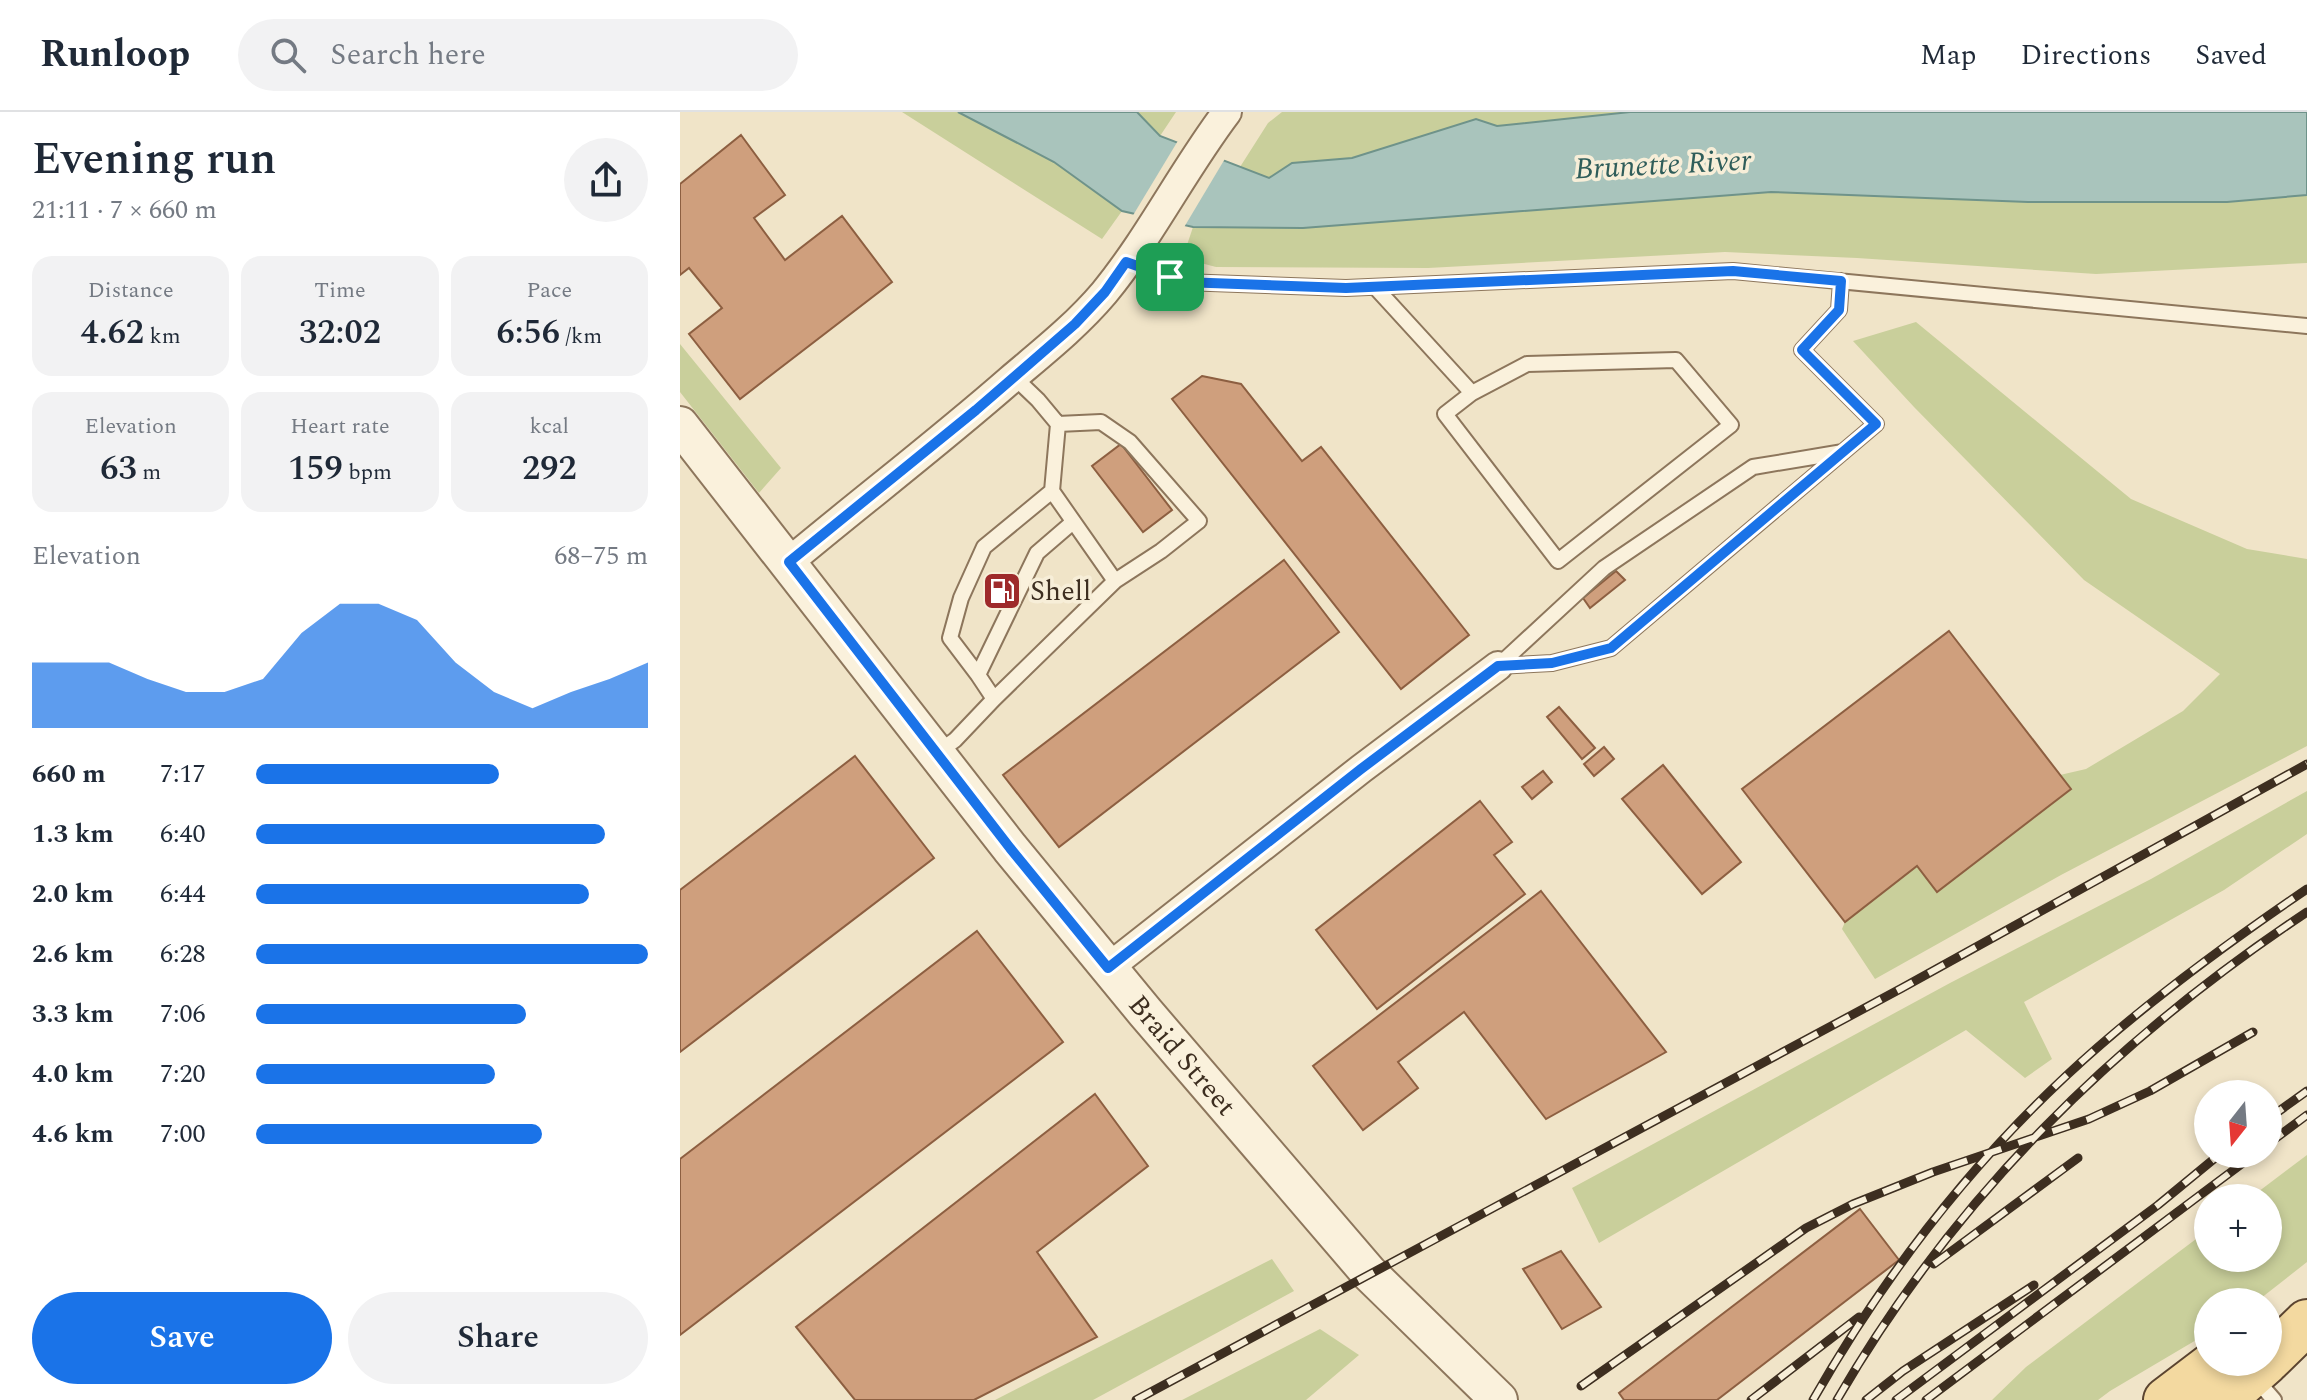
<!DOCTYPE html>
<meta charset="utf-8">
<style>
body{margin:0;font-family:Spectral,serif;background:#f2f2f3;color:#1f2937;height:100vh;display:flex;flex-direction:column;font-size:30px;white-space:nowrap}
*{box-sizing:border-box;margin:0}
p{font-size:26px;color:#747a83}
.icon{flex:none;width:44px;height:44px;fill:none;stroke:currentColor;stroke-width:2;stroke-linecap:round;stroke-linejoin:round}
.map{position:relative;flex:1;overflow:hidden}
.side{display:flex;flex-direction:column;background:#fff;width:680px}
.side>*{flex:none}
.needle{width:52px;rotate:197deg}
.fabs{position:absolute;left:1514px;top:968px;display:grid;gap:16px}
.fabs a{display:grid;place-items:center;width:88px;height:88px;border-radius:50%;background:#fff;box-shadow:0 4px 12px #0003;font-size:40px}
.pin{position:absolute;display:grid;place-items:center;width:68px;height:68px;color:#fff;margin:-34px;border-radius:16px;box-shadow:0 4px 12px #0006}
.round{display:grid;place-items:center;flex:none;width:84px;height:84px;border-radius:42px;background:#f2f2f3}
.overview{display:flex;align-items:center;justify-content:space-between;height:136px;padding:0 32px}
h1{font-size:44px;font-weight:600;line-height:60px}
.stats{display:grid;grid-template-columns:repeat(3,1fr);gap:12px;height:136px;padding:8px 32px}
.stats div{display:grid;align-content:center;border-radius:20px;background:#f2f2f3;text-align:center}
.stats b{font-size:34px;font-weight:600}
.stats small{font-size:22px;font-weight:400}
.stats p{font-size:22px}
.chart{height:224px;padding:16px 32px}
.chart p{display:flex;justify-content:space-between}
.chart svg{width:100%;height:144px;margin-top:8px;fill:#1a73e8;opacity:.7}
.button{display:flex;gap:16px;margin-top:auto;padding:16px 32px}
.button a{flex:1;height:92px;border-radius:48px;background:#1a73e8;color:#fff;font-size:32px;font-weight:600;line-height:92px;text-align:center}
.button a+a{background:#f2f2f3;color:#1f2937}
ul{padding:0 32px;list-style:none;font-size:26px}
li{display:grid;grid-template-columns:128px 96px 1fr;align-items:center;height:60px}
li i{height:20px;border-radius:10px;background:#1a73e8}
header{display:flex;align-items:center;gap:48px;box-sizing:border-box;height:112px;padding:0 40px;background:#fff;border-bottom:2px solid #e0e1e3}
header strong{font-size:38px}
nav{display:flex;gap:44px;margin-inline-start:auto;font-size:28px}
.search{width:560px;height:72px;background:#f2f2f3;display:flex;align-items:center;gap:20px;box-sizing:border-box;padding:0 28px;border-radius:44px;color:#747a83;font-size:30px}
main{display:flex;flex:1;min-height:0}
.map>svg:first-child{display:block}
.green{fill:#c9cf9b}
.water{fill:#a9c4bc;stroke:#6f938a;stroke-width:2}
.pier{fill:#f0e4c8}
.building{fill:#cf9f7d;stroke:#8d5f41;stroke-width:2}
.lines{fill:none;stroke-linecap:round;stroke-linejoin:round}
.service-casing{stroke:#8d765c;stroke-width:18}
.minor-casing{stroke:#8d765c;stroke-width:32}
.tertiary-casing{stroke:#8d765c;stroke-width:40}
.primary-casing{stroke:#5b4430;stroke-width:48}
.service{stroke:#faf1dc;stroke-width:14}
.minor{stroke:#faf1dc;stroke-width:28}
.tertiary{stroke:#faf1dc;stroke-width:36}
.primary{stroke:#f3d9a0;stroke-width:44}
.rail-casing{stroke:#3d2e20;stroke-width:9}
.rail{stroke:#f7eed8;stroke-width:6;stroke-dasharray:18;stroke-linecap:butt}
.route-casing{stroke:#fff;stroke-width:16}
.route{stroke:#1a73e8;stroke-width:10}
.labels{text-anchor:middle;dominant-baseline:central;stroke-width:7;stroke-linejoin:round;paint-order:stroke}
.poi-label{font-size:28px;fill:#3d2e20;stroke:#f7eed8;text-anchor:start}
.street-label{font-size:28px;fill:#3d2e20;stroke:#f7eed8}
.water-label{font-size:30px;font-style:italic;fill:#2f5d5a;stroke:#f7eed8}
</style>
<header>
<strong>Runloop</strong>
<div class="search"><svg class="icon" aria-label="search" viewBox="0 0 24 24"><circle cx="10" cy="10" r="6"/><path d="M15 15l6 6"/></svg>Search here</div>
<nav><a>Map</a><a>Directions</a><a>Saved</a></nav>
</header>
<main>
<section class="side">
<div class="overview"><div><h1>Evening run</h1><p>21:11 · 7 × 660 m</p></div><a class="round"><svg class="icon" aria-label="share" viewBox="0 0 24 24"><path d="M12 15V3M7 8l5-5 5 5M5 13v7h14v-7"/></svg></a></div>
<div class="stats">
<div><p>Distance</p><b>4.62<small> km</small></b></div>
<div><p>Time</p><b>32:02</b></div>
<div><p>Pace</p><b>6:56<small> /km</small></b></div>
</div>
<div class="stats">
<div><p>Elevation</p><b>63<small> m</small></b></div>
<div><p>Heart rate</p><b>159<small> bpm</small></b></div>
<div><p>kcal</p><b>292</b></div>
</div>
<div class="chart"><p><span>Elevation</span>68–75 m</p>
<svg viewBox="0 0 160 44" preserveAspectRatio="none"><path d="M0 44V24L10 24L20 24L30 29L40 33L50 33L60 29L70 15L80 6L90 6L100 11L110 24L120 33L130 38L140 33L150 29L160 24V44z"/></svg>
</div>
<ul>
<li><b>660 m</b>7:17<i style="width:62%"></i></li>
<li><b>1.3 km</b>6:40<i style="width:89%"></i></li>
<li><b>2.0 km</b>6:44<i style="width:85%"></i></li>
<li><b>2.6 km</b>6:28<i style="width:100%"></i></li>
<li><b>3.3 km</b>7:06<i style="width:69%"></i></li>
<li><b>4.0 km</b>7:20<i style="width:61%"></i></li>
<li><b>4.6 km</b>7:00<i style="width:73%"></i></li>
</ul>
<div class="button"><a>Save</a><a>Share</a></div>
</section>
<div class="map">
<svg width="1627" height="1288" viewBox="0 0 1627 1288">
<rect width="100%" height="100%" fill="#f0e4c8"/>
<path class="green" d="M222,0H278L374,50L442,99L422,127Z
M457,0H496L480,24Z
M602,0H950L817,14L796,7L672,46L612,51L589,66L560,55L588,11Z
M1092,80L1348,90H1547L1627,83V151L1416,162L1177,146L1045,140L748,156L536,155L517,150L507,133L513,115L623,116Z
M1236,210L1451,387L1567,437L1627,447V634L1381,763L1195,867L1162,817L1165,810L1237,754L1257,779L1391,677L1380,663L1406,657L1503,599L1540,562L1404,468L1234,295L1173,229Z
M0,232L101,356L79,381L0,280Z
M1627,679V722L1544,778L1344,890L1372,947L1345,966L1286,918L919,1131L892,1076L1270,871L1471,767Z
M1627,1043V1150L1576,1190H1528V1221L1430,1279L1418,1288H1312L1346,1255L1528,1118V1146H1588V1086H1570Z
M592,1147L614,1179L413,1288H315Z
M640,1217L679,1243L626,1288H502Z"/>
<path class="water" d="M278,0H457L480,24L589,66L612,51L672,46L796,7L817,14L950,0H1627V83L1547,90H1348L1091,80L623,116L513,115L442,99L374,50Z"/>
<path class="pier" d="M499,27L546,45L503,117L452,105Z"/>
<path class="building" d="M61,23L105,83L74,106L105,148L162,104L212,170L60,287L9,222L42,196L9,156L0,163V72Z
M522,264L561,272L622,349L641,335L789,523L721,577L492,287Z
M441,332L492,398L463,420L412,354Z
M604,448L659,520L379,735L323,663Z
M936,459L945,468L910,496L903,486Z
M1269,519L1391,677L1257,780L1237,754L1165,810L1062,677Z
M879,595L915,636L902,647L867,605Z
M924,635L934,647L914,664L904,652Z
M175,644L254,746L0,940V778Z
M983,653L1061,750L1022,782L942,687Z
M863,659L872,670L852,687L842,675Z
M800,689L832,730L814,743L845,782L697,897L636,818Z
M861,779L986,940L866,1007L784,900L718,950L738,976L683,1018L633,954Z
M297,819L383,930L0,1223V1047Z
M415,982L468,1054L357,1140L417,1225L294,1288H175L116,1215Z
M1180,1097L1219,1148L1037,1288H944L939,1281Z
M881,1139L921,1195L882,1217L843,1157Z"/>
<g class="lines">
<g class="service-casing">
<path id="service" d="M446,150L503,170L666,176L1053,159L1627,214
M695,175L792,281
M996,248L1051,313L878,449L765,302L792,281L847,252Z
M378,312L421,310L450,330L519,409L481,439L435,469
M818,554L872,551L931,536L1196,312L1122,238L1159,198L1161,169
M818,554L924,456L1073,355L1163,340
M298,563L270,526L281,486L304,435L372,379
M314,587L298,563L357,441L393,410
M257,641L275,628L314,587L435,469L372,379L378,312L358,288L334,265
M1575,1266L1594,1288"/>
</g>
<g class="minor-casing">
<path id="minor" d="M109,450C182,389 258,331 330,268C363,240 396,214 424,181C470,125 503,58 547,0
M428,856L681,657L818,554"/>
</g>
<g class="tertiary-casing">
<g id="tertiary">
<path id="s1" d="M0,313L330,736L465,900L689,1161L819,1288"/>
</g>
</g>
<g class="primary-casing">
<path id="primary" d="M1588,1248L1627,1210
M1486,1288L1536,1250
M1543,1288L1586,1250"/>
</g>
<use href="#service" class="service"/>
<use href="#minor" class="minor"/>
<use href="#tertiary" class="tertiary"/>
<use href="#primary" class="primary"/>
<g class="rail-casing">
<path id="rail" d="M1588,1007L1627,979
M1588,1032L1627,1003
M1254,1152L1398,1046
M901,1274L1126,1116L1173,1092L1253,1060L1409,1007L1470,979L1573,920
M456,1288L1222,876L1627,652
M1071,1288L1179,1205
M1133,1288C1201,1169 1286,1057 1387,963C1461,894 1543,834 1627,777
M1157,1288C1274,1086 1433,929 1627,800
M1186,1288L1223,1259L1354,1173
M1216,1288L1478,1093L1540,1042
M1246,1288L1575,1042"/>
</g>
<use href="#rail" class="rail"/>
</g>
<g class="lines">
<g class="route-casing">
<path id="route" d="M446,150L503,170L666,176L1053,159L1161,169L1159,198L1122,238L1196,312L931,536L872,551L818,554L681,657L428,856L330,736L109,450L296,298L395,212L425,180Z"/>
</g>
<use href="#route" class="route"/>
</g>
<defs>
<g id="fuel-square" transform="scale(2)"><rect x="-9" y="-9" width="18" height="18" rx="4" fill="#9e2a2b" stroke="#f7eed8"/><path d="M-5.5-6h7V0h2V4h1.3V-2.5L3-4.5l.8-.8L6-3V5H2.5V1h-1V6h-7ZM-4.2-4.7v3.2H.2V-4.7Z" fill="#fff"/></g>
</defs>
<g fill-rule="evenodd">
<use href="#fuel-square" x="322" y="479"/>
</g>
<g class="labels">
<g class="poi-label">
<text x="350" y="479">Shell</text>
</g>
<g class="street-label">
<text stroke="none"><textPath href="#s1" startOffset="806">Braid Street</textPath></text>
</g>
<g class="water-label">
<text transform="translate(983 53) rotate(-3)">Brunette River</text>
</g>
</g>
</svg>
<div class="fabs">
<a><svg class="needle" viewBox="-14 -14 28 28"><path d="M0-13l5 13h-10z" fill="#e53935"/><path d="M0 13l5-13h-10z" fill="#747a83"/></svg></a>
<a>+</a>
<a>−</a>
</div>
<div class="pin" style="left:490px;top:165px;background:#1e9e55"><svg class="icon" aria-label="arrive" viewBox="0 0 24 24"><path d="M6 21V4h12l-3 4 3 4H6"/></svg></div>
</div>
</main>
